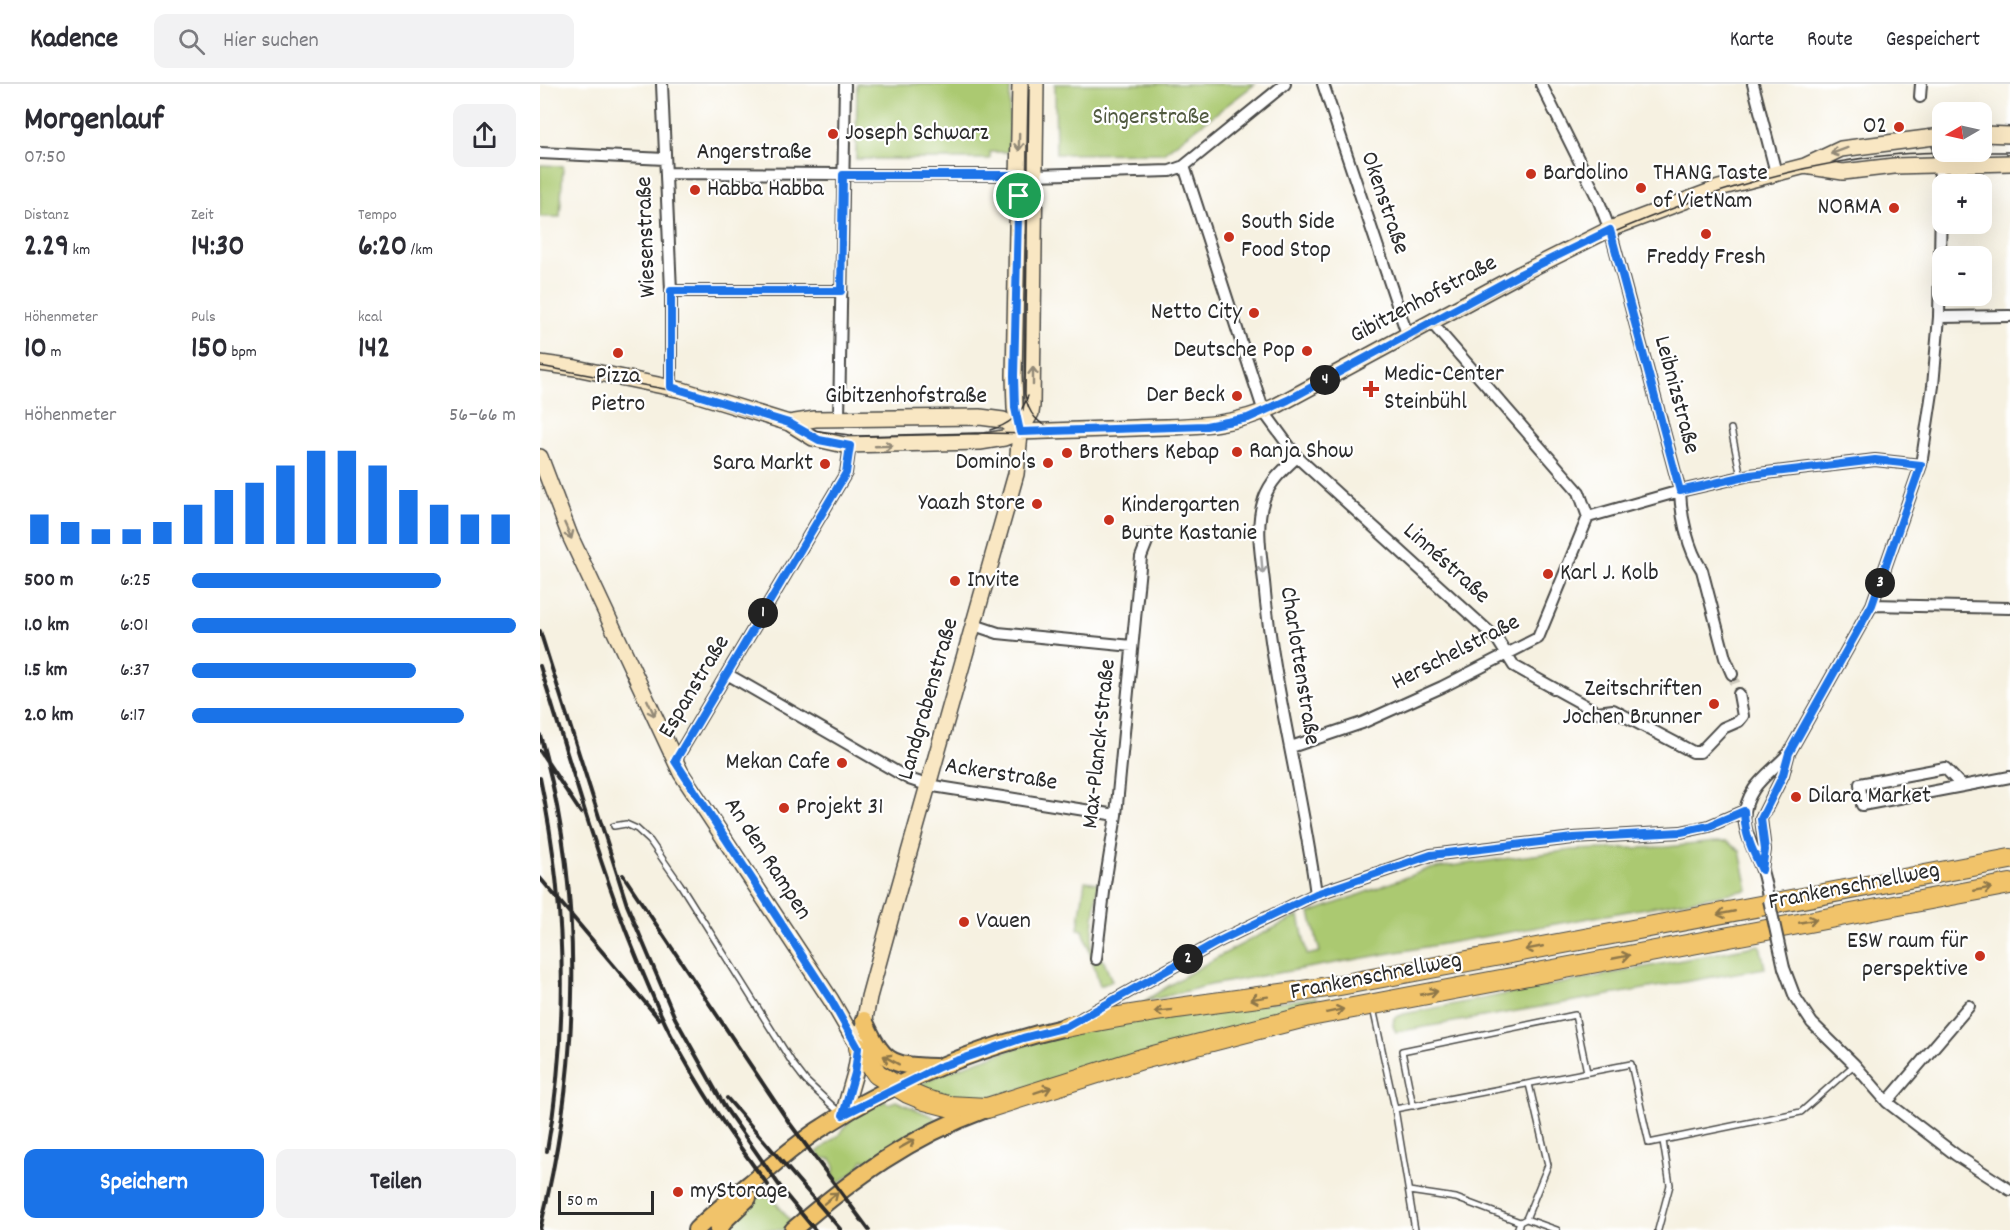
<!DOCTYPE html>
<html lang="de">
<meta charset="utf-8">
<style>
body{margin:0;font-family:Dekko,sans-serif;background:#f2f2f3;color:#2b2b33;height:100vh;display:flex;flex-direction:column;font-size:22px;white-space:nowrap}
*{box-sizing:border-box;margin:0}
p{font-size:20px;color:#7c7c81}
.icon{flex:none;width:33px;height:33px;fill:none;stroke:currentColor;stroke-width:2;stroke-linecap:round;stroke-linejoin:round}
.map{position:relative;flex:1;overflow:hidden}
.sheet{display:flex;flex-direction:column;background:#fff;width:540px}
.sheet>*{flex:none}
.needle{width:39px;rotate:261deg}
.tools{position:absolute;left:1392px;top:18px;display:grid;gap:12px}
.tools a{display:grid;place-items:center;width:60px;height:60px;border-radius:12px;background:#fff;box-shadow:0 6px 24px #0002;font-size:30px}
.scale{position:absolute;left:18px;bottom:15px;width:96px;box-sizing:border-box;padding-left:6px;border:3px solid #2b2b2b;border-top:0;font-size:16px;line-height:21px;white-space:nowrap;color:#2b2b2b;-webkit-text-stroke:4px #fff;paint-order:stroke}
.pin{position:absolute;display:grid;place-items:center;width:51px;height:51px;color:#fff;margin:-26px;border:3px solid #fff;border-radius:50%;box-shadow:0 2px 6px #0007}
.km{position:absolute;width:30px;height:30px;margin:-15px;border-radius:50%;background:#222;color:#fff;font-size:16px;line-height:30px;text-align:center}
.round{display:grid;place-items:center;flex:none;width:63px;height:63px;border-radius:12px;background:#f2f2f3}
.overview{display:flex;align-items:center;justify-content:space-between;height:102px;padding:0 24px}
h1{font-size:33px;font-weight:800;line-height:45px}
.metrics{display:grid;grid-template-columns:repeat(3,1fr);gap:9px;height:102px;padding:6px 24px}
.metrics div{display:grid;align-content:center}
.metrics b{font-size:30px;font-weight:800}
.metrics small{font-size:16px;font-weight:400}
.metrics p{font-size:16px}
.chart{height:168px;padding:12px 24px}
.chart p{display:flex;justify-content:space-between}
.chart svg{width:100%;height:108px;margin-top:6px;stroke:#1a73e8;stroke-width:6}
.cta{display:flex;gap:12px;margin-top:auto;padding:12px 24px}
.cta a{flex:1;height:69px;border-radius:12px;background:#1a73e8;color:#fff;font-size:24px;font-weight:800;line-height:69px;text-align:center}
.cta a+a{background:#f2f2f3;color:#2b2b33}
ul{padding:0 24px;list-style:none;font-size:20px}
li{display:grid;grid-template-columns:96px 72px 1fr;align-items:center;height:45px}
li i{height:15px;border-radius:8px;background:#1a73e8}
header{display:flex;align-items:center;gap:36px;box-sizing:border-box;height:84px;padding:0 30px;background:#fff;border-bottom:2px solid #e1e1e2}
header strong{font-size:28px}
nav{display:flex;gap:33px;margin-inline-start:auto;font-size:21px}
.search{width:420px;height:54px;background:#f2f2f3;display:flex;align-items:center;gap:15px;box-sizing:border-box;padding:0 21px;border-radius:12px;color:#7c7c81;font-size:22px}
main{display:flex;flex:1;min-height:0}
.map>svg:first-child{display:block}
.green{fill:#abc971;stroke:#6b7a4e;stroke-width:1.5}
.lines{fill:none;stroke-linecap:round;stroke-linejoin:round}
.street-tunnel{stroke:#cdc9bd;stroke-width:10;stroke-dasharray:10 5;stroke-linecap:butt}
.lane-casing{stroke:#494946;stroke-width:8}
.street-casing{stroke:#494946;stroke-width:14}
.secondary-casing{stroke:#494946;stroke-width:18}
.primary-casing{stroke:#494946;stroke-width:20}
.highway-casing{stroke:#494946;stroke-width:22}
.lane{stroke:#fff;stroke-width:5}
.street{stroke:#fff;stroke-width:10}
.secondary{stroke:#f9e7c3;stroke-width:15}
.primary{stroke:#f1c36a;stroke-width:16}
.highway{stroke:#f1c36a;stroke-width:20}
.tram{stroke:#2b2b2b;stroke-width:1.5}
.rail{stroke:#2b2b2b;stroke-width:4}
.street-bridge-casing{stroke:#494946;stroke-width:14;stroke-linecap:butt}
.street-bridge{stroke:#fff;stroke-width:10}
.oneway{stroke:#928977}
.oneway2{stroke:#a0a0a0}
.oneway3{stroke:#8e774a}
.route-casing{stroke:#fff;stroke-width:12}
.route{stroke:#1a73e8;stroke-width:8}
.poi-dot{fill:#c8321e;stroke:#fff;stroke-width:2}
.labels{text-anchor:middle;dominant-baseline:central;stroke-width:4.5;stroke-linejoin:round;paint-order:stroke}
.park-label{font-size:24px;fill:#515a40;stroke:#fff}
.poi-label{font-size:24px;fill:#2b2b2b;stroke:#fff;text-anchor:start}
.street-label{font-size:24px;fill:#2b2b2b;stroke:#fff}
</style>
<header>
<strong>Kadence</strong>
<div class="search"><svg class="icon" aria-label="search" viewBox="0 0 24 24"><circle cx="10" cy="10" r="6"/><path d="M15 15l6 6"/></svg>Hier suchen</div>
<nav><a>Karte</a><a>Route</a><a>Gespeichert</a></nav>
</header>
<main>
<section class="sheet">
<div class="overview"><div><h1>Morgenlauf</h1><p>07:50</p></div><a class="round"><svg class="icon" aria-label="share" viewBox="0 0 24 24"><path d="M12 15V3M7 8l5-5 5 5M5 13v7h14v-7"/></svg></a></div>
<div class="metrics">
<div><p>Distanz</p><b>2.29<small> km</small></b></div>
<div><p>Zeit</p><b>14:30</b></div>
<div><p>Tempo</p><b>6:20<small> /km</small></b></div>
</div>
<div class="metrics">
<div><p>Höhenmeter</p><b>10<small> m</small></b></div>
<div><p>Puls</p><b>150<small> bpm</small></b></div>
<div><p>kcal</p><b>142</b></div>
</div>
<div class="chart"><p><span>Höhenmeter</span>56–66 m</p>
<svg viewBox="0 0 160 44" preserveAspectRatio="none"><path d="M5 44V32M15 44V35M25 44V38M35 44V38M45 44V35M55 44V28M65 44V22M75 44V19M85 44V12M95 44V6M105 44V6M115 44V12M125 44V22M135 44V28M145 44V32M155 44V32"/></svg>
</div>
<ul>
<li><b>500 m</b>6:25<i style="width:77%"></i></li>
<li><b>1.0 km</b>6:01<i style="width:100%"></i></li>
<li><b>1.5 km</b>6:37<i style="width:69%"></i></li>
<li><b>2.0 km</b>6:17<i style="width:84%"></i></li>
</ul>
<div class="cta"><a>Speichern</a><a>Teilen</a></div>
</section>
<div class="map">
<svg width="1470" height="1146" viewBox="0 0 1470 1146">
<rect width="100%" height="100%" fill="#fff"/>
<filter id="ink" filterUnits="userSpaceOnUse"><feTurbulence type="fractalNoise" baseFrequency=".0167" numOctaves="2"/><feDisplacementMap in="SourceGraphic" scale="12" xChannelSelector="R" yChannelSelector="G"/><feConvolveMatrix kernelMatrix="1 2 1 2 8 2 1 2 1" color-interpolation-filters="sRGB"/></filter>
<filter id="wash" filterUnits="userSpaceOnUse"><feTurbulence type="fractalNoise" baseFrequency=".008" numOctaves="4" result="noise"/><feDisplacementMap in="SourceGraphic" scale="24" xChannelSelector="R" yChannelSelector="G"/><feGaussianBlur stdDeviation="1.35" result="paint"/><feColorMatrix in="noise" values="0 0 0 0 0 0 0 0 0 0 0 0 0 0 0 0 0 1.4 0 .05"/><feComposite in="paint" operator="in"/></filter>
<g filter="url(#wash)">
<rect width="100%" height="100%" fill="#f6f1e1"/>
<path class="green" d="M317,0H470L469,68H450V75H316Z
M515,0H715L623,69L516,70Z
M0,81L23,82L20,133H0Z
M1176,758H1187L1200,767L1208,806L670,901L603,918C654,885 705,857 759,832L767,871L780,868L770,829L888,785L1032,766L1126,763Z
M545,797L558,799L551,863L564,878L572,897L560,902L543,846L538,845Z
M1220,861L1225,884L856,948L853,942L854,934L864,930Z
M776,913L778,923L434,1018L378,1005C382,995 411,987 421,983C452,972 482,961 513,953C599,934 688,925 776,913Z
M345,1017L348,1020L356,1017L392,1032L399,1038L329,1077L323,1076L319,1084L299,1099L293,1091L295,1082L291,1075L282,1074L277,1068L300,1050L312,1033Z
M226,1106L251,1138L244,1146H187L203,1126Z"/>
</g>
<g filter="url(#ink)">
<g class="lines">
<path class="street-tunnel" d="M1192,590L1199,610"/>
<g class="lane-casing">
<path id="lane" d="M1191,345L1201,393
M74,742L86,740L97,745L110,757L140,800L253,980L266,997L301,1030
M833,924L855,1025L875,1146
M873,1022L862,967L1035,931L1047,988
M855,1025L1091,980L1109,1059L1261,1028L1314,981
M869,1107L916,1114L980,1138
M986,1135L1017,1146
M977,1146L980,1138L986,1135L1008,1081L989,1000
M1118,1146L1130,1101L1123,1057"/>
</g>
<g class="street-casing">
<path id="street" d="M122,0L131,207V304
M745,0L644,82L724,328L757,373L957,555L974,582L1057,628L1073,626L1153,668H1160L1183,644L1199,637L1203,632L1199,610
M783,0L867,250
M1001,0L1058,115L1071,149L1140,407C1141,433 1148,465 1162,486L1185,574L1192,590
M1213,0L1236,89
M1380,13L1381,0
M0,69L125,75
M126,89L479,91
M494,91L630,87L644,82
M131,207H301
M1399,233L1470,232
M890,237L1039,408L1048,433
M299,335L305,0
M757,373C744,385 730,397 724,415C715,441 721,471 724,498C733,603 762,705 776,810
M1332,521L1470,524
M434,541L458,549L592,562
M187,590L369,695L387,701L576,731
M751,663L822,639L902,603L998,554L1048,433L1140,407L1210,391L1335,376L1381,381
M135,677L306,389L310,361
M1422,702L1405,684L1320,700L1322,721L1470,693
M1222,786L1225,766L1221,735L1243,691L1249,669L1332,521L1381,381L1393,302L1399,233L1401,117L1398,53
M1229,816C1226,806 1225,794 1221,784C1210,756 1194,735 1214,705C1222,693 1237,682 1247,671
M556,875L565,800L576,731L601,473L610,450
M1244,884L1255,913L1272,939L1314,980L1347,1018L1416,1071L1470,1106
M542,934L679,857L776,810L891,771L1033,754L1141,748L1169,742L1204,727
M1347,1018L1429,922"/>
</g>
<g class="secondary-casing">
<path id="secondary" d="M1442,50L1470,51
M1265,82L1303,88L1354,82L1470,79
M0,279L36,284L142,306L249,339L273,354L304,361L440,358L464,354L480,348C519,347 557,345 596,344C645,342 691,344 736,322L980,190L1070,145L1179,104L1265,82L1301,65L1402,52
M249,339L275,335L440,333L463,336L480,348
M480,348L491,329L492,322L496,0
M0,373L30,452L141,689L291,916L319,964
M303,1031L315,989L329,913L355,818L476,390L480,350L475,324L474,292L480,0"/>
</g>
<g class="primary-casing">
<path id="primary" d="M324,936C343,978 349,982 395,983
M156,1146C175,1127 197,1110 218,1093C239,1076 260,1057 283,1043C355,996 442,962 526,943
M178,1146L187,1134L208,1114
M253,1146C315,1093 369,1053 446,1025"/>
</g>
<g class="highway-casing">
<path id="highway" d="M526,943C616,924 709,916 800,901L1470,775
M319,964L337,990L368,1009L385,1016L408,1022L447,1024L602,975L765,933L1470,800"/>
</g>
<use href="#lane" class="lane"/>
<use href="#street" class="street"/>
<use href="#secondary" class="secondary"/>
<use href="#primary" class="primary"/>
<use href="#highway" class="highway"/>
<path class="tram" d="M489,0L485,310C488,330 498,341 518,347
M0,282L130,306L208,332L256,344L317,352L436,349L514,350L666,344L708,337L750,319L1047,160C1147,115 1250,79 1361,70C1397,67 1434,68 1470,68
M450,346C469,341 481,331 488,312"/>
<path class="rail" d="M0,547L87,821L135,934L186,1025L246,1111L275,1146
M0,582C28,671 53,760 86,847C100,882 114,918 131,951C159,1004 192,1054 228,1101
M0,651C46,811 40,984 0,1145
M0,667L41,729
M0,694C26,817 29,943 7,1067
M83,791L248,1037L329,1146
M0,794L119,935
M187,1014L301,1146"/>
<g class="street-bridge-casing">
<path id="street-bridge" d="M1229,816L1244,884"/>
</g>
<use href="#street-bridge" class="street-bridge"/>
</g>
<defs><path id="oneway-shaft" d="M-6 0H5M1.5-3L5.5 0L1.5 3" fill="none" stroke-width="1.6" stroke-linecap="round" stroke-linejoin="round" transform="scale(1.5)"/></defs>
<g class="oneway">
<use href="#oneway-shaft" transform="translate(479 58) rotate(91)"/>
<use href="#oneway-shaft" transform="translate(1299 67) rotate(160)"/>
<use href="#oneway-shaft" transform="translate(493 292) rotate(-90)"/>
<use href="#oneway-shaft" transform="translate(344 362) rotate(-2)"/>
<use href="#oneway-shaft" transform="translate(28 447) rotate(66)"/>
<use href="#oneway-shaft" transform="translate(111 624) rotate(65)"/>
</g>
<use class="oneway2" href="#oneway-shaft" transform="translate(722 481) rotate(85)"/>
<g class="oneway3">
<use href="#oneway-shaft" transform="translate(1443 805) rotate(-11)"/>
<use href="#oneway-shaft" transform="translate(1186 829) rotate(169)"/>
<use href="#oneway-shaft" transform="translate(1268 837) rotate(-11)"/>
<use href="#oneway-shaft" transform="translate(994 864) rotate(169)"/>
<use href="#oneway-shaft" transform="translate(1081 873) rotate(-11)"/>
<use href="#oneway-shaft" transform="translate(889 909) rotate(-11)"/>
<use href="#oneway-shaft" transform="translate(719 914) rotate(171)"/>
<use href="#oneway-shaft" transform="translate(623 927) rotate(173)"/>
<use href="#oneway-shaft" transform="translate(795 927) rotate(-12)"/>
<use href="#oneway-shaft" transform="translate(351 976) rotate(-151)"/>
<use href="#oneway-shaft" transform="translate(503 1006) rotate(-19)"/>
<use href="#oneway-shaft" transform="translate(367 1060) rotate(-29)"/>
<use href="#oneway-shaft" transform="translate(291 1114) rotate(-39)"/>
</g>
</g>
<g class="lines" filter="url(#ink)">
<g class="route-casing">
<path id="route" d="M303,91H479L474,292L475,324L480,348L666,342L708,334L748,316L980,190L1070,146L1140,407L1210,391L1335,376L1381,381L1332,521L1249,669L1243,691L1221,735L1225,766L1222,786C1211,764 1205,751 1204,727L1169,742L1141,748L1033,754L891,771L776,810L679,857L526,943L483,954L399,983L303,1031L315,989L318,964L291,916L135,677L306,389L310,362L279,356L249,339L131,303V207H301Z"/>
</g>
<use href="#route" class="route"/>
</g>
<g class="poi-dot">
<circle cx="1359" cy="43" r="6"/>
<circle cx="293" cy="50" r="6"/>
<circle cx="991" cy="90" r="6"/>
<circle cx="1101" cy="104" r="6"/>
<circle cx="155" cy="106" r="6"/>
<circle cx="1354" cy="124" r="6"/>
<circle cx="1166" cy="150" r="6"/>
<circle cx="689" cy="153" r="6"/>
<circle cx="714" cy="229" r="6"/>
<circle cx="767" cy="267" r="6"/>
<circle cx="78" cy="269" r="6"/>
<path d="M828 296h6v6h6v6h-6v6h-6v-6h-6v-6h6z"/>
<circle cx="697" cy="312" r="6"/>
<circle cx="697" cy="368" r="6"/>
<circle cx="527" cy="369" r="6"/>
<circle cx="508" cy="379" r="6"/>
<circle cx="285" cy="380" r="6"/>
<circle cx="497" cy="420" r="6"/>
<circle cx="569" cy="436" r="6"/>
<circle cx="1008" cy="490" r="6"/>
<circle cx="415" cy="497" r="6"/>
<circle cx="1174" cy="620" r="6"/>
<circle cx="302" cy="679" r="6"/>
<circle cx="1256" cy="713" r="6"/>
<circle cx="244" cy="724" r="6"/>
<circle cx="424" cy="838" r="6"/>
<circle cx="1440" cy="872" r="6"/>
<circle cx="138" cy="1108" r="6"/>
</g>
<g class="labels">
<g class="park-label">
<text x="611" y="34">Singerstraße</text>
</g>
<g class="poi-label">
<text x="1347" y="43" text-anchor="end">O2</text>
<text x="305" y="50">Joseph Schwarz</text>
<text x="1003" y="90">Bardolino</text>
<text x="1113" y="90">THANG Taste<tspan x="1113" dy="28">of VietNam</tspan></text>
<text x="167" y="106">Habba Habba</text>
<text x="1342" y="124" text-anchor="end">NORMA</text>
<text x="701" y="139">South Side<tspan x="701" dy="28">Food Stop</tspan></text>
<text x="1166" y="174" text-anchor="middle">Freddy Fresh</text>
<text x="702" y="229" text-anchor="end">Netto City</text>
<text x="755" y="267" text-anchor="end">Deutsche Pop</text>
<text x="844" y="291">Medic-Center<tspan x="844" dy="28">Steinbühl</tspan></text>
<text x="78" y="293" text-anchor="middle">Pizza<tspan x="78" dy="28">Pietro</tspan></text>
<text x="685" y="312" text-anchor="end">Der Beck</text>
<text x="709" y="368">Ranja Show</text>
<text x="539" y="369">Brothers Kebap</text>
<text x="496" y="379" text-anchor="end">Domino's</text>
<text x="273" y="380" text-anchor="end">Sara Markt</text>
<text x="485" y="420" text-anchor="end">Yaazh Store</text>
<text x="581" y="422">Kindergarten<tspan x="581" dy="28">Bunte Kastanie</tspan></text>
<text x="1020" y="490">Karl J. Kolb</text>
<text x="427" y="497">Invite</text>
<text x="1162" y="606" text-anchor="end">Zeitschriften<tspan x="1162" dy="28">Jochen Brunner</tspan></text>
<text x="290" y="679" text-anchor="end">Mekan Cafe</text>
<text x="1268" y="713">Dilara Market</text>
<text x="256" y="724">Projekt 31</text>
<text x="436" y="838">Vauen</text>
<text x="1428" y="858" text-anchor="end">ESW raum für<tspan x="1428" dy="28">perspektive</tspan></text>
<text x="150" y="1108">myStorage</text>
</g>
<g class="street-label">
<text x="214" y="69">Angerstraße</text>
<text transform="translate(844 119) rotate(71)">Okenstraße</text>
<text transform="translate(107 153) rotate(-92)">Wiesenstraße</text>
<text transform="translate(884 216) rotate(-28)">Gibitzenhofstraße</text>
<text transform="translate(1136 311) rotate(75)">Leibnizstraße</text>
<text x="366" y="313">Gibitzenhofstraße</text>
<text transform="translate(906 480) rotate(42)">Linnéstraße</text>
<text transform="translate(916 569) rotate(-27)">Herschelstraße</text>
<text transform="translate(759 582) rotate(81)">Charlottenstraße</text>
<text transform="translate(155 603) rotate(-59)">Espanstraße</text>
<text transform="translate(389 615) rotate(-74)">Landgrabenstraße</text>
<text transform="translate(560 660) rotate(-84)">Max-Planck-Straße</text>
<text transform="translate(461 691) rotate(9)">Ackerstraße</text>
<text transform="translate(227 775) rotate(57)">An den Rampen</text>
<text transform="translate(1314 803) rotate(-11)">Frankenschnellweg</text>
<text transform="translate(836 893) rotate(-11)">Frankenschnellweg</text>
</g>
</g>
</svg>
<div class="tools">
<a><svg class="needle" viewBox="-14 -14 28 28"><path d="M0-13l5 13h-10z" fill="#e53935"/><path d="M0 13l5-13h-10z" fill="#7c7c81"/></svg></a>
<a>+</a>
<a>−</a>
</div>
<div class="scale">50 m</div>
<div class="pin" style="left:479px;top:112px;background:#1e9e55"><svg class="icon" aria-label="arrive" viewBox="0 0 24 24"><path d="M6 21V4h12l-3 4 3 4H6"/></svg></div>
<b class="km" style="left:223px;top:529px">1</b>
<b class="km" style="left:648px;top:875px">2</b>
<b class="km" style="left:1340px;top:499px">3</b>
<b class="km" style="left:785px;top:296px">4</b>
</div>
</main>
